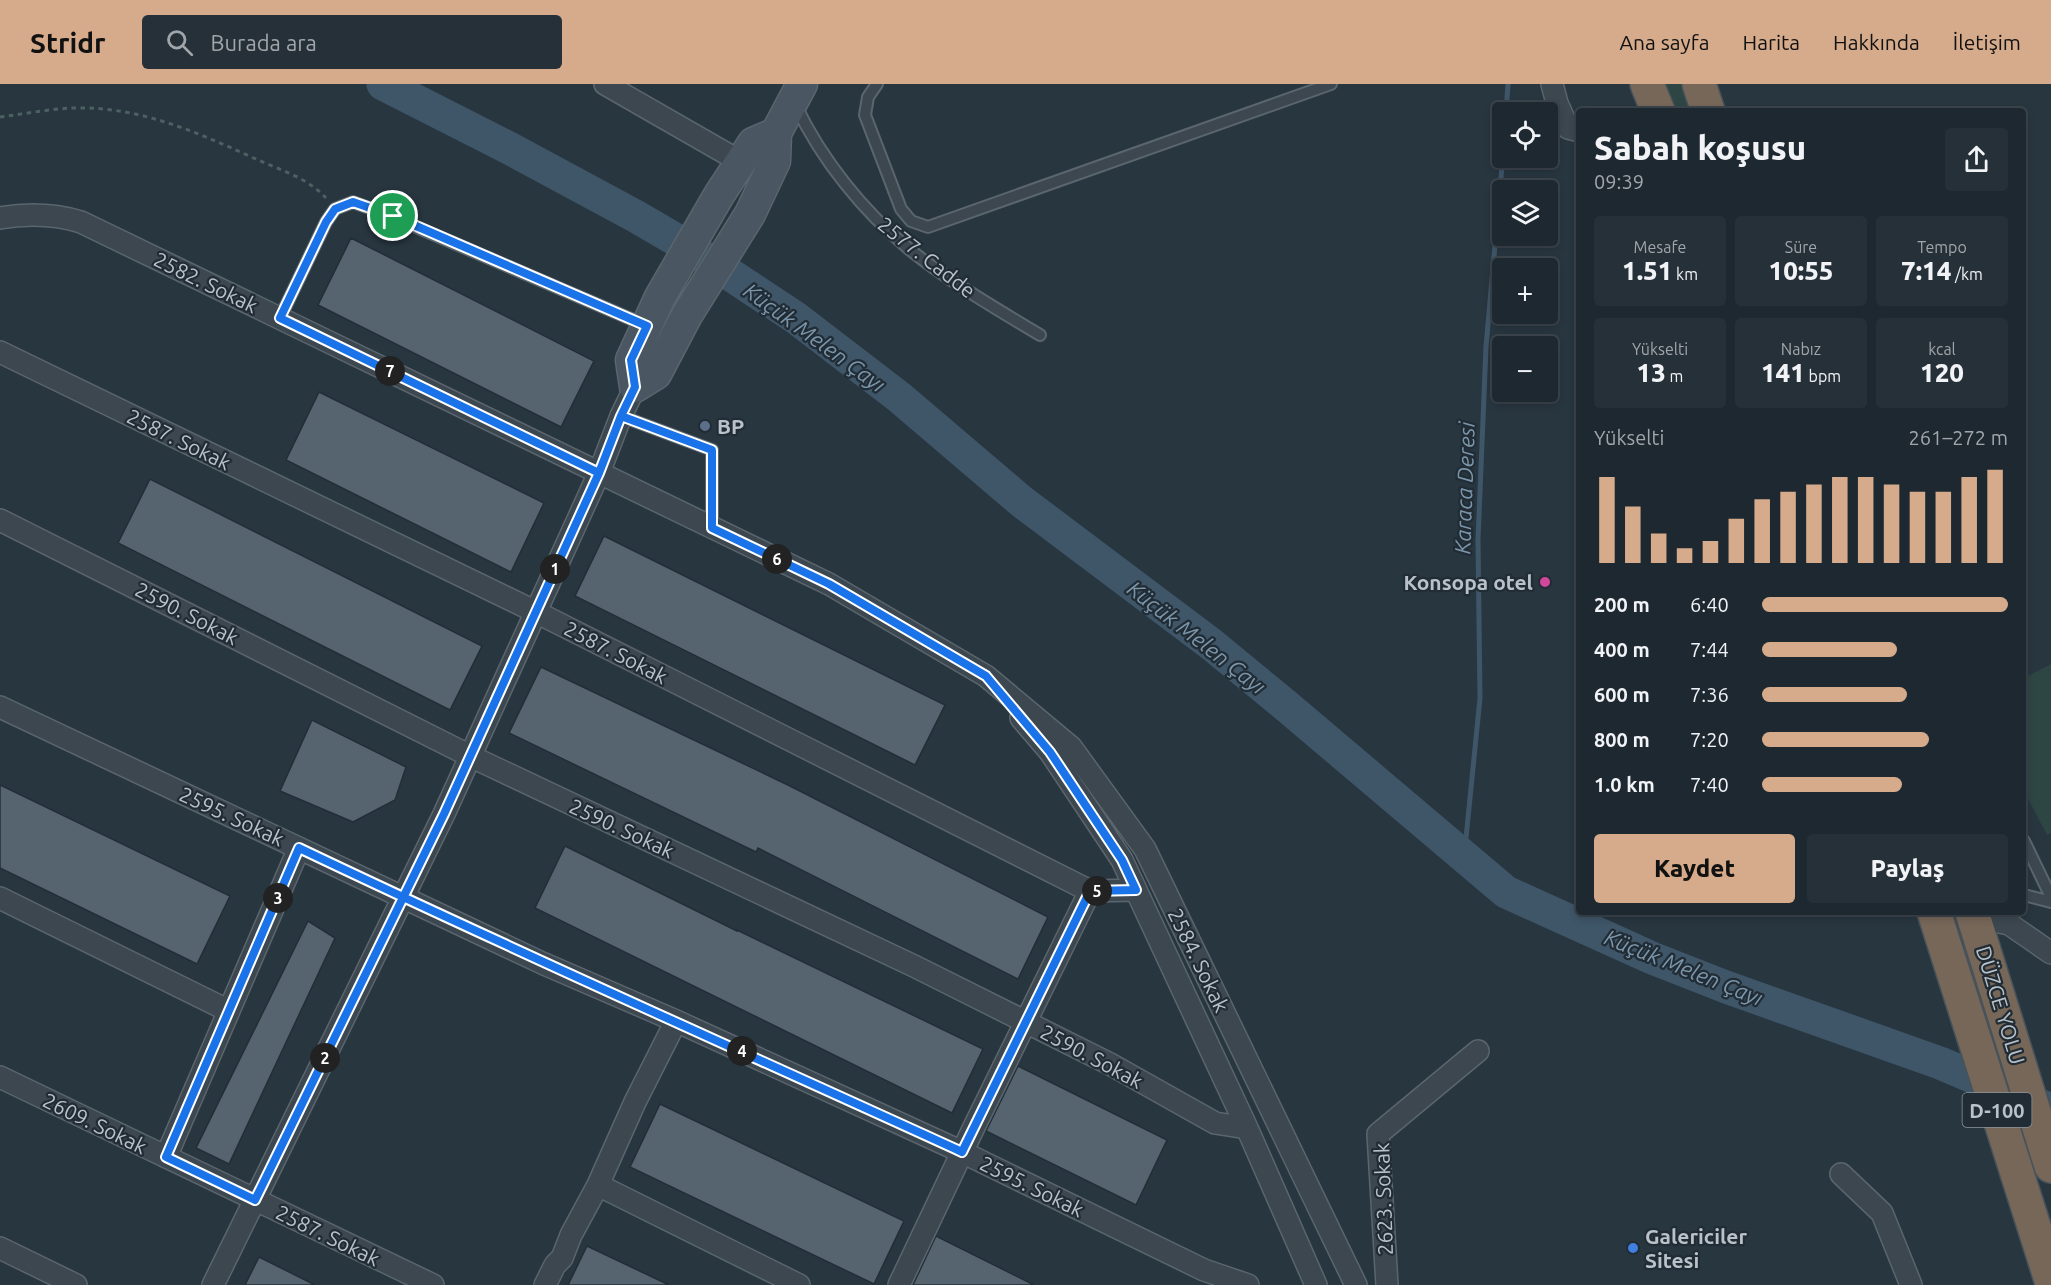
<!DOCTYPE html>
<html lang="tr">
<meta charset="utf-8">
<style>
body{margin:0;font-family:Ubuntu,sans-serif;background:#263038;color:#f1f3f6;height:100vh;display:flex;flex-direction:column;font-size:22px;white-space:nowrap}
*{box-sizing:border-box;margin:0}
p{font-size:20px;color:#a1a6ab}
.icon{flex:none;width:33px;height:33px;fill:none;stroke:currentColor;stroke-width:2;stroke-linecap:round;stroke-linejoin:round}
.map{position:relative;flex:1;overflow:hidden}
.side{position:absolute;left:1576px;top:24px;width:450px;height:807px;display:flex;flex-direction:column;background:#1e2830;border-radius:6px;box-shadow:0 3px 9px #0003,0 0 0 2px #3c444c}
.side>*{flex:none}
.fabs{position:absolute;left:1492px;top:18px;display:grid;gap:12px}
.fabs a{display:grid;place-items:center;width:66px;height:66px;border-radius:6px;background:#1e2830;box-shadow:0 3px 9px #0003,0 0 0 2px #3c444c;font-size:30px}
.pin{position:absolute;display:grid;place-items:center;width:51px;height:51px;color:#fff;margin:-26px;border:3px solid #fff;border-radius:50%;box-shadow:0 2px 6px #0007}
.km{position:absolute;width:30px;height:30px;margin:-15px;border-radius:50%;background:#222;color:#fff;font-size:16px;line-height:30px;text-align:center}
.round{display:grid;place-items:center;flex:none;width:63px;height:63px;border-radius:6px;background:#263038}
.summary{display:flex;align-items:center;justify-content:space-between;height:102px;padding:0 18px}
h1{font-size:33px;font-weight:800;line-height:45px}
.metrics{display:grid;grid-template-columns:repeat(3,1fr);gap:9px;height:102px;padding:6px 18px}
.metrics div{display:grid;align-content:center;border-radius:6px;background:#263038;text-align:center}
.metrics b{font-size:26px;font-weight:800}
.metrics small{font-size:16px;font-weight:400}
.metrics p{font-size:16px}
.chart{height:168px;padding:12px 18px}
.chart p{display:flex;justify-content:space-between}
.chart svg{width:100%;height:108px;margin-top:6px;stroke:#d6ab8b;stroke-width:6}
.action{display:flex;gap:12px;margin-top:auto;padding:12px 18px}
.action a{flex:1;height:69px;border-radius:6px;background:#d6ab8b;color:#111;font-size:24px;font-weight:800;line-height:69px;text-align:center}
.action a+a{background:#263038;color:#f1f3f6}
ul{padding:0 18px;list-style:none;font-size:20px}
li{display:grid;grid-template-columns:96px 72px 1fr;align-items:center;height:45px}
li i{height:15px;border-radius:8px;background:#d6ab8b}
header{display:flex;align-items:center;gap:36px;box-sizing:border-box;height:84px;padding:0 30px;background:#d6ab8b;color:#111}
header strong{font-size:28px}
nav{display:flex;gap:33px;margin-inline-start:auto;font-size:21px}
.search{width:420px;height:54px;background:#263038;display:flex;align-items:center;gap:15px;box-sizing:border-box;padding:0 21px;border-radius:6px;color:#a1a6ab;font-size:22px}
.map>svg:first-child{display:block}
.green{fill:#2d4543}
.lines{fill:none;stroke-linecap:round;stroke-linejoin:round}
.stream{stroke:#3f5668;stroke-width:5}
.river{stroke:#3f5668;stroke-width:33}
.building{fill:#566470;stroke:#232e37;stroke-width:1.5}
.lane-casing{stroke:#5a656d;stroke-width:14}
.street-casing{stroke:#5a656d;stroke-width:24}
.secondary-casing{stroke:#5a656d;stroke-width:33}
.highway-casing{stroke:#47525a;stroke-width:36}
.path{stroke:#4c6161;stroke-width:3;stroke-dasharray:4.5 4.5;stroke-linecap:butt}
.lane{stroke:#3c4750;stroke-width:10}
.street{stroke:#3c4750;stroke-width:21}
.secondary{stroke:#4a5763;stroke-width:30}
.highway{stroke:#766759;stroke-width:33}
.route-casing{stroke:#fff;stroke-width:12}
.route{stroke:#1a73e8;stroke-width:8}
.service-dot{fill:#5c6f8a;stroke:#212c35;stroke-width:2}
.hotel-dot{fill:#d1479c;stroke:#212c35;stroke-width:2}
.shop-dot{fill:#3f7fe0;stroke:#212c35;stroke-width:2}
.labels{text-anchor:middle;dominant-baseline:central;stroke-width:4.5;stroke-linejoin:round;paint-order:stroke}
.shield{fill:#212c35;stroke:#8b959d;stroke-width:1.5}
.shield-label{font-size:20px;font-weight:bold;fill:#b9c2ca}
.street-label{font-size:21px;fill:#b9c2ca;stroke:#212c35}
.poi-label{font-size:21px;font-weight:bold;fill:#b9c2ca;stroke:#212c35;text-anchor:start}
.water-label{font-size:22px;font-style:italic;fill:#7b96ab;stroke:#212c35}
</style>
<header>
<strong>Stridr</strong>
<div class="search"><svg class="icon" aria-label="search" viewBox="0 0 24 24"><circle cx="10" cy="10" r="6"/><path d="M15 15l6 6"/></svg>Burada ara</div>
<nav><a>Ana sayfa</a><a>Harita</a><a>Hakkında</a><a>İletişim</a></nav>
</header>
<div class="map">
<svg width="2051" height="1201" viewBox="0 0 2051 1201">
<rect width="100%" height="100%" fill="#283640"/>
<path class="green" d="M1659,0H1686L1695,27H1671Z
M2051,580V749L2047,751L2024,707V594Z"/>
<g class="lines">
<path class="stream" d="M1506,28L1508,0
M1464,774L1480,614L1478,456L1486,263L1503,71"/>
<path class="river" d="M383,0L511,65L637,133L690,164L796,234L899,313L1021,417L1211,560L1284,620L1506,808L1652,874L1726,903L1940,979L2051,1026"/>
</g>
<path class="building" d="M351,154L594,277L561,343L318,221Z
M319,308L544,419L511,488L286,376Z
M150,395L482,562L450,626L118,459Z
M604,452L945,621L915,681L575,512Z
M541,583L788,701L1048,833L1018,895L758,764L756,768L509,649Z
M312,636L406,683L395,716L353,738L280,707Z
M0,701L230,812L197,880L0,784Z
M565,762L737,847V846L983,965L952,1029L535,824Z
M308,837L335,854L229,1080L196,1064Z
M1018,982L1167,1056L1136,1121L986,1047Z
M660,1020L904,1137L874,1200L630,1083Z
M936,1152L1034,1201H913Z
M587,1162L669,1201H568Z
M259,1173L315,1201H245Z"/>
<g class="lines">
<g class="lane-casing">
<path id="lane" d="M877,0L868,13L865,31L901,125L911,137L928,143L1331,0
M796,22C822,76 863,127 909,165C950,198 995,224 1040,251
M280,234L326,138L335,125L353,118L393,133L645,241
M621,332L712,366V444
M2024,757L2051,813
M2024,811L2051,818"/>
</g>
<g class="street-casing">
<path id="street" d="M605,0L741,78
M1552,0L1557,19L1568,44L1580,47
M0,134C29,129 54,130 81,138L829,500L986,592L1071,663L1145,765L1356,1201
M0,268L536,528L1090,807L1136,806
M0,436L470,672L914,882L1110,980L1215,1039L1247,1044
M0,623L542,879L676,937L962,1068L1204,1186L1248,1201
M1021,634L1050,668L1122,776L1247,1044L1316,1201
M0,814L229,927
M1974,833L2009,840L2051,869
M0,993L433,1201
M166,1073L299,764
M1841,1090L1882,1129L1911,1201
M598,1101L799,1201
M0,1164L76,1201
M213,1201L444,730L599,389L621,332L635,303
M545,1201L555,1181L562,1174L571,1151L598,1101L635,1018L676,937
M899,1201L974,1043L1090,807
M1387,1201L1378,1050L1478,967"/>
</g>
<g class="secondary-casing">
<path id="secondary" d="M776,49L753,59L719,111L660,213L631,276L635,303L656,290L687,231L750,130L775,77L776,49L802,0"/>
</g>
<g class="highway-casing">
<path id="highway" d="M1647,0L1658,27
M1699,0L1708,27
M1934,828L2051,1196
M1972,828L2051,1082"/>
</g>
<path class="path" d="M0,33C24,30 49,25 73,24C140,22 199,49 258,76C281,86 309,95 326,114"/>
<use href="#lane" class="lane"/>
<use href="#street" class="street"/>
<use href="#secondary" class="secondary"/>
<use href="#highway" class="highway"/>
</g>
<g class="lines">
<g class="route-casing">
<path id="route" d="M393,132L647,242L631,276L635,303L621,332L599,389L444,730C381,858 318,987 255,1116L166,1073L299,764C519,869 741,967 962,1068L1090,807L1136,806L1122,776L1050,668L986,592L829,500L712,444V366L621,332L599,389L280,234L326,138L335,125L353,118L393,132"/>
</g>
<use href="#route" class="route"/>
</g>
<circle class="service-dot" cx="705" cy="342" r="6"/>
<circle class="hotel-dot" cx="1545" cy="498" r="6"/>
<circle class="shop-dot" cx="1633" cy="1164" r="6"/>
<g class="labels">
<rect class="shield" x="1962.5" y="1009" width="69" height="34" rx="4.5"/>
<g class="shield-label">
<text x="1997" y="1026">D-100</text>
</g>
<g class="street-label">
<text transform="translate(927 173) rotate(38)">2577. Cadde</text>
<text transform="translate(206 198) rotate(26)">2582. Sokak</text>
<text transform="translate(179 355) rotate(26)">2587. Sokak</text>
<text transform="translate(187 529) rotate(27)">2590. Sokak</text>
<text transform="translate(616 568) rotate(27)">2587. Sokak</text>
<text transform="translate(232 732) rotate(25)">2595. Sokak</text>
<text transform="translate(622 744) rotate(25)">2590. Sokak</text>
<text transform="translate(1199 876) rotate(64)">2584. Sokak</text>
<text transform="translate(2001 921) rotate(73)">DÜZCE YOLU</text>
<text transform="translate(1092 972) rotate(28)">2590. Sokak</text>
<text transform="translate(95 1039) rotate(26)">2609. Sokak</text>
<text transform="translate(1032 1102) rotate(26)">2595. Sokak</text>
<text transform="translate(1383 1115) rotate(-92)">2623. Sokak</text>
<text transform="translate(328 1151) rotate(26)">2587. Sokak</text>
</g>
<g class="poi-label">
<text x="717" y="342">BP</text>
<text x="1533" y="498" text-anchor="end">Konsopa otel</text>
<text x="1645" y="1152">Galericiler<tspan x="1645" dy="24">Sitesi</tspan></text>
</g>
<g class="water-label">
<text transform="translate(815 253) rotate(36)">Küçük Melen Çayı</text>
<text transform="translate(1464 404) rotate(-88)">Karaca Deresi</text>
<text transform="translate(1197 553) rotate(38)">Küçük Melen Çayı</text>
<text transform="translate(1684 883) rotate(22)">Küçük Melen Çayı</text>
</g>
</g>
</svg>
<div class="fabs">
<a><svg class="icon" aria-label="locate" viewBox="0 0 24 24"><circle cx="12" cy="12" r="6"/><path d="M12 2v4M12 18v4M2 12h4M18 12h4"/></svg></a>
<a><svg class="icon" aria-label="layers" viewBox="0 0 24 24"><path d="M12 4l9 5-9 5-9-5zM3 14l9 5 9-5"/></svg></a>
<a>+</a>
<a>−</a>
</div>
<div class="pin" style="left:393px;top:132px;background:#1e9e55"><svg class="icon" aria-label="arrive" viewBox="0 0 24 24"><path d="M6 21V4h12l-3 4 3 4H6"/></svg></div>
<b class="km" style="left:555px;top:485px">1</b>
<b class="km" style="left:325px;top:974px">2</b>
<b class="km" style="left:278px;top:814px">3</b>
<b class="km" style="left:742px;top:967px">4</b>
<b class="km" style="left:1097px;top:807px">5</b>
<b class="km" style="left:777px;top:475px">6</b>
<b class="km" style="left:390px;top:287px">7</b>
<section class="side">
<div class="summary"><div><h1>Sabah koşusu</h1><p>09:39</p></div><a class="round"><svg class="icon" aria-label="share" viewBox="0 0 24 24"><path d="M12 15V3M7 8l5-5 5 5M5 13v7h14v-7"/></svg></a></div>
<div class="metrics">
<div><p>Mesafe</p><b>1.51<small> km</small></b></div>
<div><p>Süre</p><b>10:55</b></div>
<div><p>Tempo</p><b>7:14<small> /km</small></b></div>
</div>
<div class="metrics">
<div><p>Yükselti</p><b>13<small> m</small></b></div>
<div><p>Nabız</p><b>141<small> bpm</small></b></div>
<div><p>kcal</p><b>120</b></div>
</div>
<div class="chart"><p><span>Yükselti</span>261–272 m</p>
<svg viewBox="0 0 160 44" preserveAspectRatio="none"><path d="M5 44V9M15 44V21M25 44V32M35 44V38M45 44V35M55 44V26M65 44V18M75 44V15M85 44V12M95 44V9M105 44V9M115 44V12M125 44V15M135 44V15M145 44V9M155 44V6"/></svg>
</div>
<ul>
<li><b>200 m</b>6:40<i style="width:100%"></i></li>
<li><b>400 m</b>7:44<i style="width:55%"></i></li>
<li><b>600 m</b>7:36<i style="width:59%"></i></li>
<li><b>800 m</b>7:20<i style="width:68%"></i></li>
<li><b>1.0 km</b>7:40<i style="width:57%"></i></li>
</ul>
<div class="action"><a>Kaydet</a><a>Paylaş</a></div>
</section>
</div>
